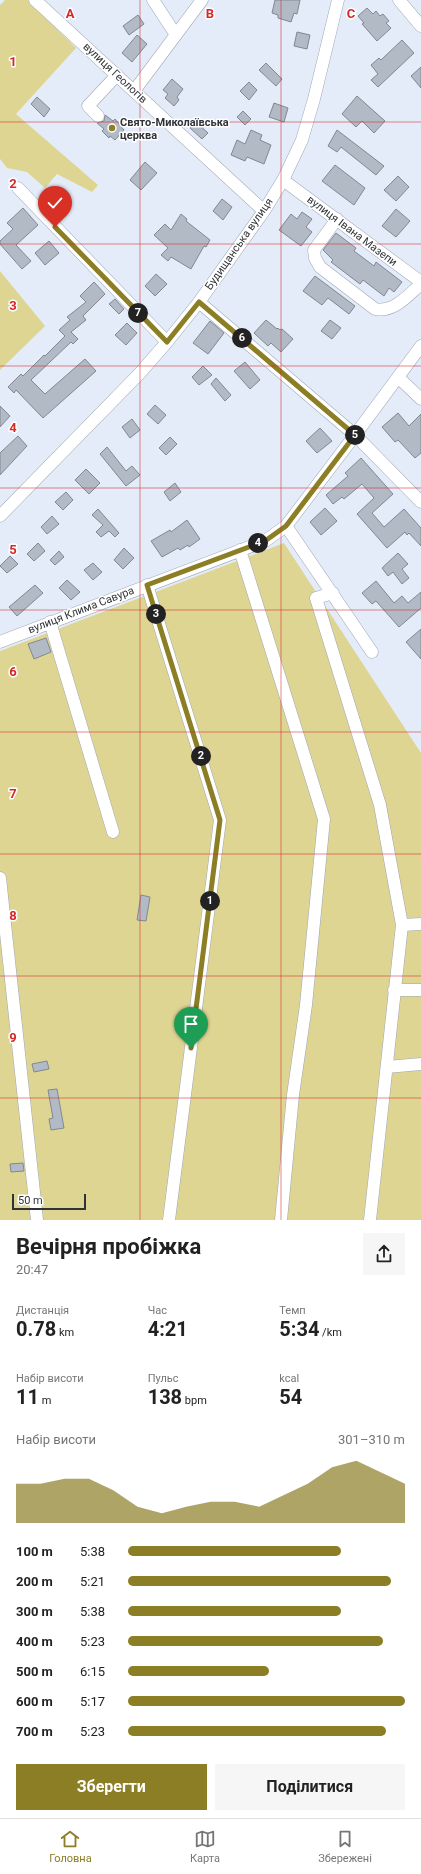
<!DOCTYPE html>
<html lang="uk">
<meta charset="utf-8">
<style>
body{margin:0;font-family:Roboto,sans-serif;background:#f6f6f6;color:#222;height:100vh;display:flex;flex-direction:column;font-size:15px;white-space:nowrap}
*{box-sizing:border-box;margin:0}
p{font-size:13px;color:#767676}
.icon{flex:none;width:22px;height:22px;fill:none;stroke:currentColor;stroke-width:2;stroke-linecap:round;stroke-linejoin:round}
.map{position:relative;height:1220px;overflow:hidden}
.panel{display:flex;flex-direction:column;background:#fff;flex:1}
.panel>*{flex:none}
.scale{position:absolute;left:12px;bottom:10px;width:74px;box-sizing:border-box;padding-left:4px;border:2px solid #303338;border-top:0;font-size:11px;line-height:14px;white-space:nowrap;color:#303338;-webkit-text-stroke:3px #fff;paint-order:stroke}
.pin{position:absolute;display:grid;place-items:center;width:34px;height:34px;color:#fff;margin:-41px -17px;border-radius:50% 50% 50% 0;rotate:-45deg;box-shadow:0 0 4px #0007}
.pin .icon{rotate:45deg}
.km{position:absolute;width:20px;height:20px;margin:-10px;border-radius:50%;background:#222;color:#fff;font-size:11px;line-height:20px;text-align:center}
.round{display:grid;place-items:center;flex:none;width:42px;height:42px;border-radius:0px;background:#f6f6f6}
.overview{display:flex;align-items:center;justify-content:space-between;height:68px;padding:0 16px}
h1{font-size:22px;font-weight:700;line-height:30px}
.stats{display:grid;grid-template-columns:repeat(3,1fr);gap:6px;height:68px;padding:4px 16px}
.stats div{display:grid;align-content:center}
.stats b{font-size:20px;font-weight:700}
.stats small{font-size:11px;font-weight:400}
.stats p{font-size:11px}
.chart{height:112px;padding:8px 16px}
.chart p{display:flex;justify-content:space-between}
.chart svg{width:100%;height:72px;margin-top:4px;fill:#8b7e25;opacity:.7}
.action{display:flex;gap:8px;margin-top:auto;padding:8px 16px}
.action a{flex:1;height:46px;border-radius:0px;background:#8b7e25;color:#fff;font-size:16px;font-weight:700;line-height:46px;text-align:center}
.action a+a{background:#f6f6f6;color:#222}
ul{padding:0 16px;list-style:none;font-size:13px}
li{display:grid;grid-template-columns:64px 48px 1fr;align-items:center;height:30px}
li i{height:10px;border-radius:5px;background:#8b7e25}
.tabs{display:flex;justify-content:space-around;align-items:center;height:56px;border-top:1px solid #e0e0e0;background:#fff;font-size:11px;color:#767676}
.tabs a{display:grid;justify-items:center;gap:2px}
.tabs .selected{color:#8b7e25}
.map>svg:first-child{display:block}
.green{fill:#dfd593}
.building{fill:#b2bac6;stroke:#818894}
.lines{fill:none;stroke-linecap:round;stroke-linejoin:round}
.minor-casing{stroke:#9fa6b2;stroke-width:13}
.minor{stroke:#fff;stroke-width:12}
.route-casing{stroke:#fff;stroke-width:8}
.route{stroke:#8b7e25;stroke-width:5}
.grid{fill:none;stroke:#d62828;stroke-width:1;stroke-opacity:0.55}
.poi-dot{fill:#8b7e25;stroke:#fff;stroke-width:1.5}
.labels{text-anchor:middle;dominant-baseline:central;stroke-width:3;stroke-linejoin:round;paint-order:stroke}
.street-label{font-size:11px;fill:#303338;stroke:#fff}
.poi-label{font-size:11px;font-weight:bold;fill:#303338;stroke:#fff;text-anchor:start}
.grid-label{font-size:13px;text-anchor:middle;font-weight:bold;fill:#d62828;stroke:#fff;stroke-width:3;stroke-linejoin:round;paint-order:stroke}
</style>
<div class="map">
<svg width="421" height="1220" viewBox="0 0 421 1220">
<rect width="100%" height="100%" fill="#e4ecf9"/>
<path class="green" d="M5,0H28L76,48L16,114L98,185L92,192L57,174L45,188L27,172L7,168L0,159V5Z
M0,271L45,326L0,370Z
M284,543L421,753V1220H0V651Z"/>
<path class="building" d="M275,0H300L297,14L294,13L291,22L278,18V15L272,13Z
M367,8L373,14L376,11L380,16L383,14L389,21L386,23L391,28L377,41L362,24L364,23L358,16Z
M138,15L144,24L129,35L123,26Z
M297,32L310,35L307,49L294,46Z
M137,35L147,44L132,62L122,53Z
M402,40L414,53L378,87L371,80L378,74L371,65L379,58L381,60Z
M266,63L282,79L276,86L259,70Z
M421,67V88L411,76Z
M172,79L183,89L177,97L179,100L174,106L165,98L168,94L163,90Z
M249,82L257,90L249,100L240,91Z
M357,96L385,121L374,133L362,121L356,127L342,114Z
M37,97L50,109L44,117L31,104Z
M274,103L288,108L284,122L269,117Z
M243,111L251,119L245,125L237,117Z
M105,115L113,121L115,119L124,130L115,140L110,136L109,138L102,131L104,129L97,123L104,121Z
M196,122L208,133L202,139L190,128Z
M251,130L262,135L260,140L271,145L264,164L247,157L245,161L231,155L237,140L245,144Z
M337,130L384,166L376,175L341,147L337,152L328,146Z
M145,162L157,173L141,190L130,180Z
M335,165L365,188L354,205L322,181Z
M398,176L409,187L396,201L384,190Z
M222,199L232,207L223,220L213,211Z
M23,208L38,225L16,245L31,261L22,269L0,244V241L13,229L7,223Z
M396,209L410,221L396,237L382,226Z
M302,212L312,219L306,227L312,232L301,246L279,230L291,214L297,219Z
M181,214L187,219L186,221L210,240L206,247L204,246L191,269L171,257L168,261L161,255L168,248L154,235L165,224L171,230Z
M336,233L356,248L354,251L374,266L376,262L402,282L394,292L389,288L384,296L363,280L360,284L331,262L333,260L323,250Z
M49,241L59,253L45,265L35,253Z
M156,274L167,284L155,296L145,286Z
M315,276L355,306L349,314L328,298L322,305L303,291Z
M94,282L105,294L83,316L86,320L71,332L78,339L73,344L71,342L31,380L45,394L85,359L96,371L43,418L16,390L14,393L8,387L21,374L23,376L44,355L45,356L65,336L59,330L70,320L67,317L86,302L80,296Z
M115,299L124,309L119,314L109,304Z
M266,320L277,329L278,328L280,330L282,329L293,339L281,352L271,343L268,346L254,333Z
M330,320L341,328L332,339L321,331Z
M210,321L224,333L208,354L193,343Z
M127,323L137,333L126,345L115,335Z
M245,362L260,380L250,389L234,371Z
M203,366L212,375L199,385L192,377Z
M216,378L231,395L225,401L211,384Z
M155,405L166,415L158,424L147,414Z
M0,406L10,416L0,427Z
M398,413L409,426L421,414V453L415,458L398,440L395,442L382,427Z
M132,419L140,430L130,438L122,427Z
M320,428L332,441L317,453L306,441Z
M18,436L27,446L0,475V453Z
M170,437L177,444L166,455L159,448Z
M107,447L126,471L132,466L140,475L126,486L100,454Z
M361,458L393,494L372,513L384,527L404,509L421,528V546L409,533L407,535L405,532L387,548L357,514L374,498L362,484L344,499L342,497L333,504L326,495L348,476L345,473Z
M86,469L100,483L89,494L75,480Z
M175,483L181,492L170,501L164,492Z
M66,492L73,500L63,510L55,502Z
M325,508L337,521L321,535L310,522Z
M98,509L119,533L115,537L109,531L101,537L96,532L103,525L92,515Z
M52,516L59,524L47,534L41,527Z
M187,520L200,539L189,547L188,545L180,550L178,548L162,557L151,541L170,530L171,532Z
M38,543L45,551L34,561L27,554Z
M124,548L134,558L123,569L114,560Z
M59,551L64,557L55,565L50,560Z
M398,553L408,564L402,569L409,578L402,584L393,572L388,576L382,568Z
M10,556L18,564L7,573L0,566Z
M93,563L102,572L93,580L84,570Z
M67,580L80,592L71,600L59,588Z
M376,581L394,603L402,596L408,603L421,592V608L399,627L376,601L372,604L362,593Z
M35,585L43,593L17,616L9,607Z
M421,629V659L406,642Z
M46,638L51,652L34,659L28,644Z
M141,895L150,897L146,921L137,920Z
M47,1061L49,1069L34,1072L32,1064Z
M57,1089L64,1128L51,1130L49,1119L53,1118L48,1090Z
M23,1163L24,1171L11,1172L10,1164Z"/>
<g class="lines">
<g class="minor-casing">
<path id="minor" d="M35,0L264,211
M153,0L176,35
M399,0L421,26
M134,91L202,0
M98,116L88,106L117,75
M283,180L421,282
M18,188L167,342
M337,219L314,250L315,258L320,267L375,309C394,313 408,295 421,284
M199,302L355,435L421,502
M398,377L421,399
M0,516L140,373L167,342L199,302L264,211L283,180L302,140L314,99L338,0
M286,526L372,652
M240,550L324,819L306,1005L293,1095L281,1220
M147,585L220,820L169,1220
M333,593L316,598L380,805L402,925L370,1220
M50,622L113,832
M0,642L265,541L286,526L355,435L421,346
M0,878L37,1220
M402,925L421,924
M394,990H421
M387,1067L421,1064"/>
</g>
<use href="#minor" class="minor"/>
</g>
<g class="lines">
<g class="route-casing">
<path id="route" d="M55,227L167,342L199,302L355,435L286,526L265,541L147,585L220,820L191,1048"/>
</g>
<use href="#route" class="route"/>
</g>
<path class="grid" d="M140,0V1220M281,0V1220M0,122H421M0,244H421M0,366H421M0,488H421M0,610H421M0,732H421M0,854H421M0,976H421M0,1098H421"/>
<circle class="poi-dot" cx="112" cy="128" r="4"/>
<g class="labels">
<g class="street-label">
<text transform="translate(115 73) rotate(43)">вулиця Геологів</text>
<text transform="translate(352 231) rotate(37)">вулиця Івана Мазепи</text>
<text transform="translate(239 244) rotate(-55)">Будищанська вулиця</text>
<text transform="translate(81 610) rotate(-21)">вулиця Клима Савура</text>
</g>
<g class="poi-label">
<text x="120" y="122">Свято-Миколаївська<tspan x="120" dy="13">церква</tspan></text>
</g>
</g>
<g class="grid-label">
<text x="70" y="18">A</text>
<text x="210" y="18">B</text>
<text x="351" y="18">C</text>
<text x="13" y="66">1</text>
<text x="13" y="188">2</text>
<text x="13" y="310">3</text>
<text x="13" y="432">4</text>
<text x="13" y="554">5</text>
<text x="13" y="676">6</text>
<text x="13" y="798">7</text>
<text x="13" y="920">8</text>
<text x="13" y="1042">9</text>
</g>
</svg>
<div class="scale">50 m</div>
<div class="pin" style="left:191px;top:1048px;background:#1e9e55"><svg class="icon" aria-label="arrive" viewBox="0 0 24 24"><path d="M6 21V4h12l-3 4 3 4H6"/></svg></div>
<div class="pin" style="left:55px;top:227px;background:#d93025"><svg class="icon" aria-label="check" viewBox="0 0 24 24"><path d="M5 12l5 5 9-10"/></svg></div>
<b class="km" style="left:210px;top:901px">1</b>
<b class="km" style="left:201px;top:756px">2</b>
<b class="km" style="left:156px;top:614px">3</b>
<b class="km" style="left:258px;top:543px">4</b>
<b class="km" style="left:355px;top:435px">5</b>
<b class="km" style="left:242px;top:338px">6</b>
<b class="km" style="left:138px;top:313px">7</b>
</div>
<section class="panel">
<div class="overview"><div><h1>Вечірня пробіжка</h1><p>20:47</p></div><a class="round"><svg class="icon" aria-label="share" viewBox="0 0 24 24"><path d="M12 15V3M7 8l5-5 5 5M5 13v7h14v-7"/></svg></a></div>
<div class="stats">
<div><p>Дистанція</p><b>0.78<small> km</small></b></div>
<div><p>Час</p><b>4:21</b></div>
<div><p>Темп</p><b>5:34<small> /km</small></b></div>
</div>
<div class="stats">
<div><p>Набір висоти</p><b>11<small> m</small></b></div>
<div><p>Пульс</p><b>138<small> bpm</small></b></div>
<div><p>kcal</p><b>54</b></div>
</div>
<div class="chart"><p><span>Набір висоти</span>301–310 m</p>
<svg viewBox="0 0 160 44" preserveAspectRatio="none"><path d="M0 44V20L10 20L20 17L30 17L40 24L50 34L60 38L70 34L80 31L90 31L100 34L110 27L120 20L130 10L140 6L150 13L160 20V44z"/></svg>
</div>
<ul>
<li><b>100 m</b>5:38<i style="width:77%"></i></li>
<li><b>200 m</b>5:21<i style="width:95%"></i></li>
<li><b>300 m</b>5:38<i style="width:77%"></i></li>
<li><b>400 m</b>5:23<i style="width:92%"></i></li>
<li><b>500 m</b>6:15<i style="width:51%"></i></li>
<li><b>600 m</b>5:17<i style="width:100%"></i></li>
<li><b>700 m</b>5:23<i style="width:93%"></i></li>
</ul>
<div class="action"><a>Зберегти</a><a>Поділитися</a></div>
</section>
<nav class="tabs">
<a class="selected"><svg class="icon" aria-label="home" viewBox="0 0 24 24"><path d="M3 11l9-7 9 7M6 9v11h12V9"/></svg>Головна</a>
<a><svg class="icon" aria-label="map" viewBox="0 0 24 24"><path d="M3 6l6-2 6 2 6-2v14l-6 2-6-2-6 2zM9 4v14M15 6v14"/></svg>Карта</a>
<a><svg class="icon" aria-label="saved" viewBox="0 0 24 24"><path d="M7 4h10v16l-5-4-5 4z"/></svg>Збережені</a>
</nav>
